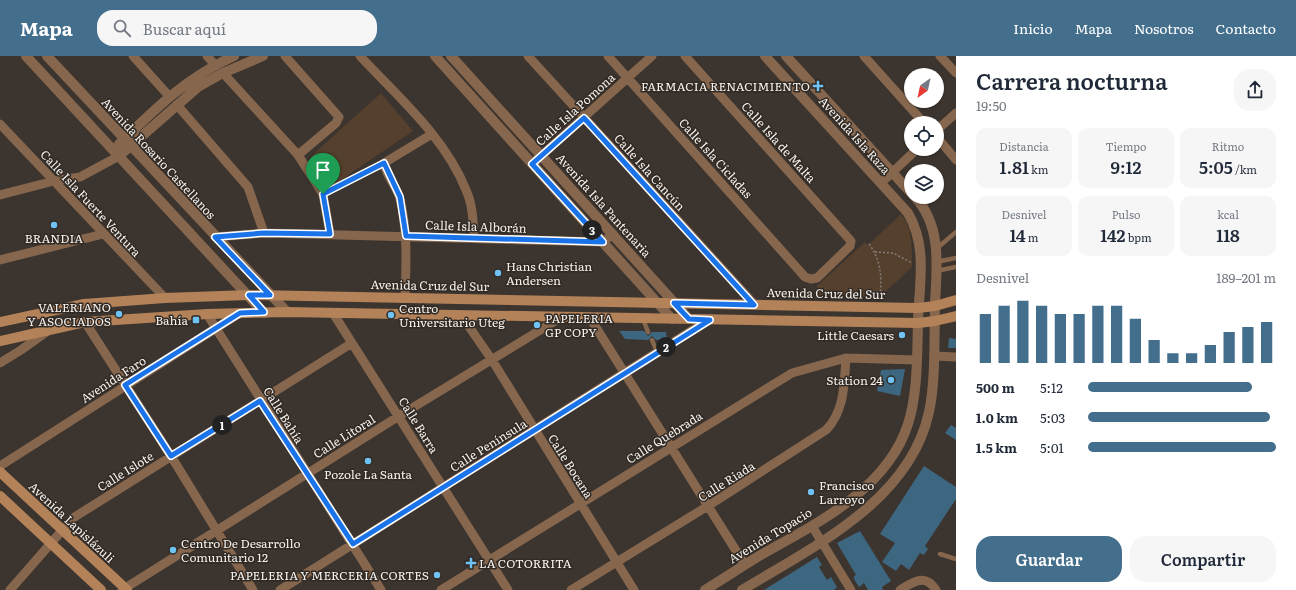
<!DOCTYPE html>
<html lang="es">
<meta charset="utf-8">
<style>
body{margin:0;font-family:Literata,serif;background:#f6f6f7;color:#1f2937;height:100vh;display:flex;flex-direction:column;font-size:15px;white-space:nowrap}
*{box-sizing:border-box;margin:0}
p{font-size:13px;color:#747a83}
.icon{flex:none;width:22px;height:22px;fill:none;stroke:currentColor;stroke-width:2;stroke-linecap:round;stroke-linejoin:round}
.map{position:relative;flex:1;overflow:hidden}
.panel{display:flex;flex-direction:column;background:#fff;width:340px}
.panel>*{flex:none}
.needle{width:26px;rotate:213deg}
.fabs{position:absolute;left:904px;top:12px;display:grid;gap:8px}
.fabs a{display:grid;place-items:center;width:40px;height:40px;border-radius:50%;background:#fff;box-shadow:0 1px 3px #0004;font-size:20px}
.pin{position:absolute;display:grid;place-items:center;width:34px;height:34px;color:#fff;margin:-41px -17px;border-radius:50% 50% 50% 0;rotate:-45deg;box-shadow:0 0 4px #0007}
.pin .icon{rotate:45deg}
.km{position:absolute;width:20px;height:20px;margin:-10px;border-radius:50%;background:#222;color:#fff;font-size:11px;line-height:20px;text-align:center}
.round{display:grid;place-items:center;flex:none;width:42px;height:42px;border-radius:16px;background:#f6f6f7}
.headline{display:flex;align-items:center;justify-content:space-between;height:68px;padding:0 20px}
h1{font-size:22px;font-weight:600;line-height:30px}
.metrics{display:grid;grid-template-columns:repeat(3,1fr);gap:6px;height:68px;padding:4px 20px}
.metrics div{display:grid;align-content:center;border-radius:10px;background:#f6f6f7;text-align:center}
.metrics b{font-size:17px;font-weight:600}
.metrics small{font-size:11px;font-weight:400}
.metrics p{font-size:11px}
.chart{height:112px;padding:8px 20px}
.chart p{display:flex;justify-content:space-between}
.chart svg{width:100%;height:72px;margin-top:4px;stroke:#436e8c;stroke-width:6}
.cta{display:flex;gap:8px;margin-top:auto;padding:8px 20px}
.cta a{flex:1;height:46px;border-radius:16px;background:#436e8c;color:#fff;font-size:16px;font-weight:600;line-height:46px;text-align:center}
.cta a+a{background:#f6f6f7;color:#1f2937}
ul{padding:0 20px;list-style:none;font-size:13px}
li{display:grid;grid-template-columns:64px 48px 1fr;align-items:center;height:30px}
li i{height:10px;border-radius:5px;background:#436e8c}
header{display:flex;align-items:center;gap:24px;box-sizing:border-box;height:56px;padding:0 20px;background:#436e8c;color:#fff}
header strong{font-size:19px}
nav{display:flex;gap:22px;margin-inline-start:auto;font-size:14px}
.search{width:280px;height:36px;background:#f6f6f7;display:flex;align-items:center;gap:10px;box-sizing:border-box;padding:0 14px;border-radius:16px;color:#747a83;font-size:15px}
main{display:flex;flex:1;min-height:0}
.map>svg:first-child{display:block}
.green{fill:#553f2d}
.building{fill:#3d6680}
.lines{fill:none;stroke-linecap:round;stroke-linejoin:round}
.path{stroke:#847d78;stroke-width:1.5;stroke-dasharray:2 2;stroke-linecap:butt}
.service{stroke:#86674e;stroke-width:4.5}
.minor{stroke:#86674e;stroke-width:9}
.tertiary{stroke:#86674e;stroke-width:10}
.secondary{stroke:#b38259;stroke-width:10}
.route-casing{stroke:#fff;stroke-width:8}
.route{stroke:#1a73e8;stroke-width:5}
.poi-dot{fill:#6fc2f4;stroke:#312a24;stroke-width:1.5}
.labels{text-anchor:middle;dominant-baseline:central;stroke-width:3;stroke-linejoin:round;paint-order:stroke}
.poi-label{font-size:12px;fill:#f6f1ed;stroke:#312a24;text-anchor:end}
.street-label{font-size:12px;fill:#f6f1ed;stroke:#312a24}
</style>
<header>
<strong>Mapa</strong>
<div class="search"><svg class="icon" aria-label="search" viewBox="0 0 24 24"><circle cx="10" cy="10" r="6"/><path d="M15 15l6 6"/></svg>Buscar aquí</div>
<nav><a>Inicio</a><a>Mapa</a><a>Nosotros</a><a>Contacto</a></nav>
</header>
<main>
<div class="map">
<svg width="956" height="534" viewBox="0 0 956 534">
<rect width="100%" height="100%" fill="#3c342e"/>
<path class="green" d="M381,37L413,75L329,132L323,119L310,101Z
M901,158C913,173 912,192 912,211L880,241L820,240L817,230L865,186L868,189Z"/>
<path class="building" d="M619,275H644L648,280L652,276H666L667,283L656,284L652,280L648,284L625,283Z
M949,282L956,283V292H948Z
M905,313L900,340L877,335L881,314Z
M951,369L956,372V384L945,377Z
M924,410L956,431V443L925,490L928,493L924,499L920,497L909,514L901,508L896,515L882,506L895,487L880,478Z
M860,475L891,525L882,531L883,534H868L864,527L859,531L854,523V520L856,519L837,487Z
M817,501L822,509L819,511L827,524L831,521L837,531L834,534H764Z"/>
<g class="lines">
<path class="path" d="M331,134L377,111
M869,188C881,204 882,221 880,241
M875,196L893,197L912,207"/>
<path class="service" d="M936,193L956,176
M936,206L956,202
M936,215L956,211
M643,263L648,276
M652,284L657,296
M940,498L956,503"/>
<path class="minor" d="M133,0L169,40
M207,0L215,9
M285,0L339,61L336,67L298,99
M360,0C398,41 445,81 466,134C473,149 473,166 474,182
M528,0L755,249
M608,0L805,221L811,223L817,222L850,190L851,185L685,0
M864,0L924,67
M940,0L956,17
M223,17L298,99L323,138L330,178
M177,49L248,131L264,177
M0,68L165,242
M937,74L956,57
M937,81L956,104
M532,108L652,0
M881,127L917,93
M0,139L54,125L80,121L119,100
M215,181L264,177L603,186L613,178
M0,204L103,178
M405,242C406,209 408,176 400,143C397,131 386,120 384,107L432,78
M333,257L508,534
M207,258L381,534
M461,259L492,304L634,534
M590,262L745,509
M85,266L171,400L253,534
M934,300L956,301
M0,307L21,294L49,274
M0,410L240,257
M812,470L851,534
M10,534L73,462L352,287
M122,534L399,360L560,262
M280,534L710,263
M441,534L792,317L846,302L917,304
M571,534L708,450L826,374C845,355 844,327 846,302
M900,534C913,526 925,517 936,534"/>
<path class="tertiary" d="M26,0L264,257
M47,0L287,256
M435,0L672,263
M451,0L689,263
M786,0L911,137
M119,88C156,52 186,22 234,0
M119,100L198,31L223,17L263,0
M705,534C723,523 741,511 759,500C814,469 887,434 908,368C918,337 917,298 918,266C919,227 928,192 908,157L765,0
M742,534C813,491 910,445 929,356C936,324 934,281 935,247C937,211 942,170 915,141"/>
<path class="secondary" d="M0,266L84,248L165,242L249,239L918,252L935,250L956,244
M0,285L85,266L207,258L287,256L918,267L935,265L956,260
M0,416L127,534
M0,440L101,534"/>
</g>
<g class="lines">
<g class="route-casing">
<path id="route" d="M584,62L754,249L674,247L689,263L710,264L353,488L260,345L171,400L125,329L240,257L264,256L249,239H270L215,181L264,177L330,178L323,138L384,107L400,141L406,180L603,186L532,108Z"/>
</g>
<use href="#route" class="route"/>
</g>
<g class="poi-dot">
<path d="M816 24h4v4h4v4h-4v4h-4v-4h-4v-4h4z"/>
<circle cx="54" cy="169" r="4"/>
<circle cx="498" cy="217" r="4"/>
<circle cx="119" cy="258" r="4"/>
<circle cx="391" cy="259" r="4"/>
<rect x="192" y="260" width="8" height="8" rx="2"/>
<circle cx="537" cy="269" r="4"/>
<circle cx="902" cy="279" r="4"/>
<circle cx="891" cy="324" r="4"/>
<circle cx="368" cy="405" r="4"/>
<circle cx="811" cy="436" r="4"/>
<circle cx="173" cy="494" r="4"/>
<path d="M469 501h4v4h4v4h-4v4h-4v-4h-4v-4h4z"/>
<circle cx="437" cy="519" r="4"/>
</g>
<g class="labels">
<g class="poi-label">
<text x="810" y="30">FARMACIA RENACIMIENTO</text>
<text x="54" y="182" text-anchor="middle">BRANDIA</text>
<text x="506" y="210" text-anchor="start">Hans Christian<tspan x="506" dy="14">Andersen</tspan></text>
<text x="111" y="251">VALERIANO<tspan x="111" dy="14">Y ASOCIADOS</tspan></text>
<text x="399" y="252" text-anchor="start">Centro<tspan x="399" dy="14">Universitario Uteg</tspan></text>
<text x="545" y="262" text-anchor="start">PAPELERIA<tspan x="545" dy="14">GP COPY</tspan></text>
<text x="188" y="264">Bahía</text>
<text x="894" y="279">Little Caesars</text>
<text x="883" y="324">Station 24</text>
<text x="368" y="418" text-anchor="middle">Pozole La Santa</text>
<text x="819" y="429" text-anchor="start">Francisco<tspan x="819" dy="14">Larroyo</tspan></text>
<text x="181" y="487" text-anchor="start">Centro De Desarrollo<tspan x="181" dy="14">Comunitario 12</tspan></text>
<text x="479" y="507" text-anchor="start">LA COTORRITA</text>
<text x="429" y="519">PAPELERIA Y MERCERIA CORTES</text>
</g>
<g class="street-label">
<text transform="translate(575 53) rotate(-42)">Calle Isla Pomona</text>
<text transform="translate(855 79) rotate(48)">Avenida Isla Raza</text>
<text transform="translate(779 86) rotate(48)">Calle Isla de Malta</text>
<text transform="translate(159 102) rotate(47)">Avenida Rosario Castellanos</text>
<text transform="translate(716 102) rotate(48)">Calle Isla Cícladas</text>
<text transform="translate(650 116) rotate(48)">Calle Isla Cancún</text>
<text transform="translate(91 147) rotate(47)">Calle Isla Fuerte Ventura</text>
<text transform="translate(604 149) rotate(48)">Avenida Isla Pantenaria</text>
<text transform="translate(476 170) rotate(2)">Calle Isla Alborán</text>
<text transform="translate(430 229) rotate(1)">Avenida Cruz del Sur</text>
<text transform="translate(826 237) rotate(1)">Avenida Cruz del Sur</text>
<text transform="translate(113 323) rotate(-33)">Avenida Faro</text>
<text transform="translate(284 359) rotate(58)">Calle Bahía</text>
<text transform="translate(419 369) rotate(58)">Calle Barra</text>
<text transform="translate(344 380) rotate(-32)">Calle Litoral</text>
<text transform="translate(664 381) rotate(-32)">Calle Quebrada</text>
<text transform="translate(488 389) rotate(-32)">Calle Península</text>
<text transform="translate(571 410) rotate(58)">Calle Bocana</text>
<text transform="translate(125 415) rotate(-32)">Calle Islote</text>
<text transform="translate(726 425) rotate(-32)">Calle Riada</text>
<text transform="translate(72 466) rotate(43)">Avenida Lapislázuli</text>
<text transform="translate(770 479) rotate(-31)">Avenida Topacio</text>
</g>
</g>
</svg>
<div class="fabs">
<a><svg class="needle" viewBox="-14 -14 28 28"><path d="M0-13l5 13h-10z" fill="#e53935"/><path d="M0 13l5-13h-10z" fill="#747a83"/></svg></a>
<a><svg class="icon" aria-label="locate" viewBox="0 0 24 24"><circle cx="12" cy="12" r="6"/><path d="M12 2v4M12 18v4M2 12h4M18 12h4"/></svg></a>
<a><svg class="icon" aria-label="layers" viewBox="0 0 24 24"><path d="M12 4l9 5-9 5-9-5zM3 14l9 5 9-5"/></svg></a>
</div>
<div class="pin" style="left:323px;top:138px;background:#1e9e55"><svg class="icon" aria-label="arrive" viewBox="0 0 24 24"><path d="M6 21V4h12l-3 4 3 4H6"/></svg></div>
<b class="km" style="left:222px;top:369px">1</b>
<b class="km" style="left:666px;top:291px">2</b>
<b class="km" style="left:592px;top:174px">3</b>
</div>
<section class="panel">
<div class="headline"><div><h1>Carrera nocturna</h1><p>19:50</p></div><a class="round"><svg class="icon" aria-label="share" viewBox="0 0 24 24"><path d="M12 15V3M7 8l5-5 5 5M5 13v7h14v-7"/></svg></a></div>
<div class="metrics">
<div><p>Distancia</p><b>1.81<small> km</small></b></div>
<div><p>Tiempo</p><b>9:12</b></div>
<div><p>Ritmo</p><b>5:05<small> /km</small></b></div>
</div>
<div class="metrics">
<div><p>Desnivel</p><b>14<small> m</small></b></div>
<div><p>Pulso</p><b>142<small> bpm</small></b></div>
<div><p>kcal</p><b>118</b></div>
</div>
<div class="chart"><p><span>Desnivel</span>189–201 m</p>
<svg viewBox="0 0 160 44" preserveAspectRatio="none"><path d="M5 44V14M15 44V9M25 44V6M35 44V9M45 44V14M55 44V14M65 44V9M75 44V9M85 44V17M95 44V30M105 44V38M115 44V38M125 44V33M135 44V25M145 44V22M155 44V19"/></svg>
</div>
<ul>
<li><b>500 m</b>5:12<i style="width:87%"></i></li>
<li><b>1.0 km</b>5:03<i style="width:97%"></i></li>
<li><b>1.5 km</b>5:01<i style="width:100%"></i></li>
</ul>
<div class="cta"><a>Guardar</a><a>Compartir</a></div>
</section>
</main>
